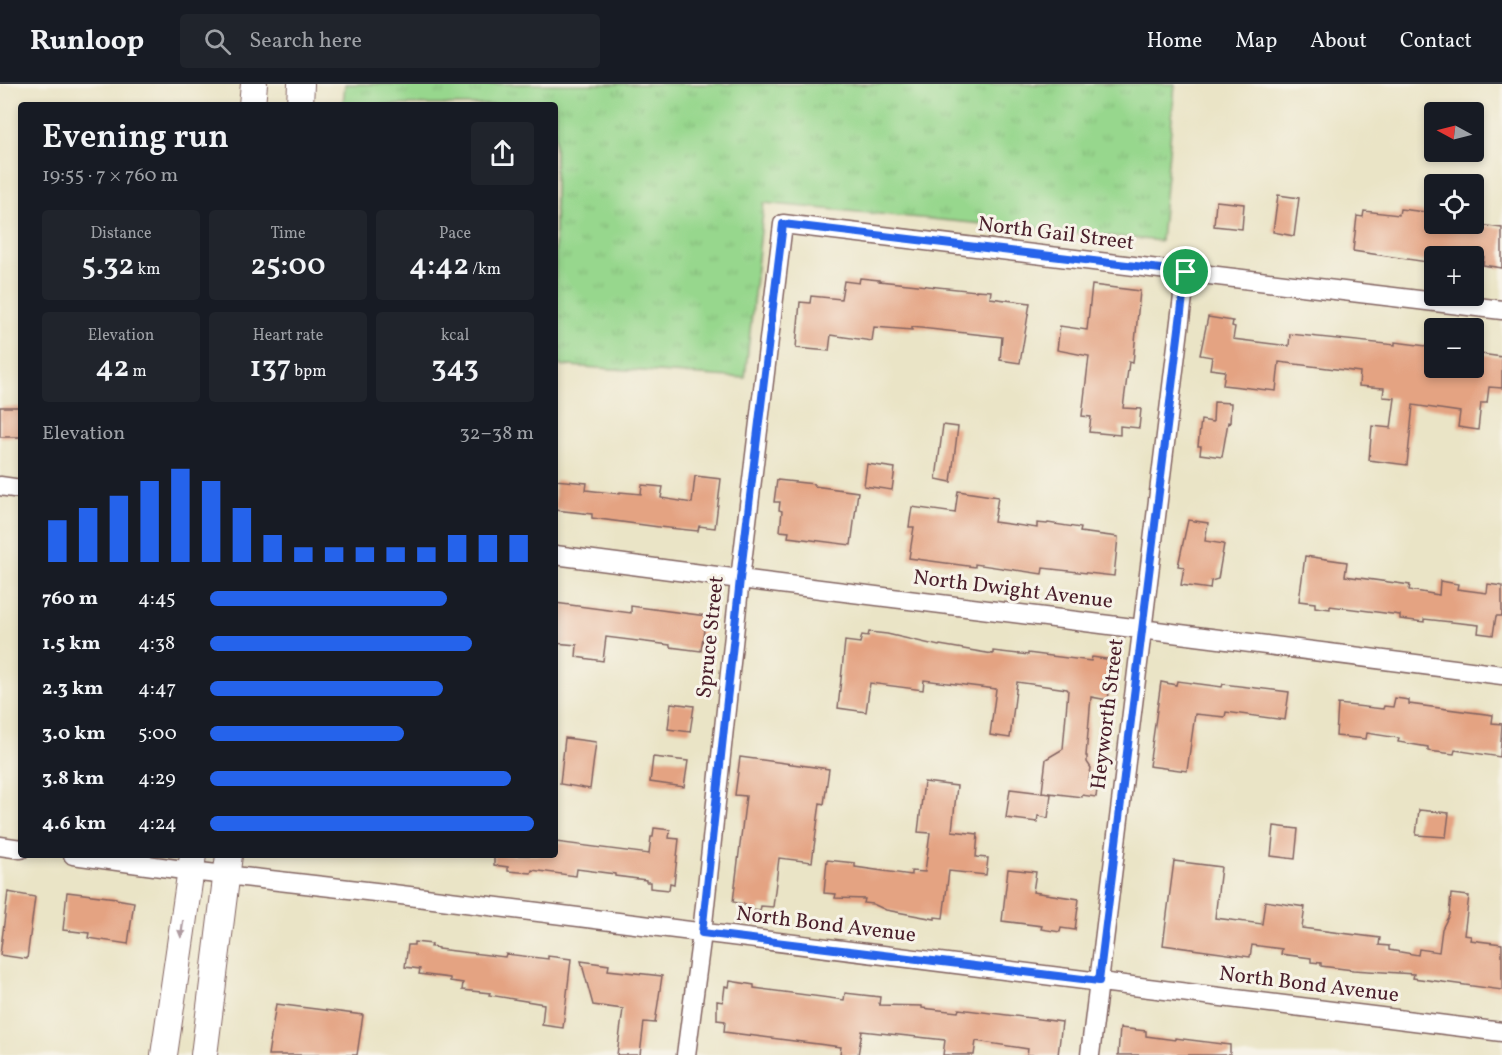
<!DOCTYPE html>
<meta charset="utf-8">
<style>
body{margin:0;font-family:Vollkorn,serif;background:#20242c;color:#f1f3f6;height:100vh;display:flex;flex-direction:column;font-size:22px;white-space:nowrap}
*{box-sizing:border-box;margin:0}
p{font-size:20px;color:#9ea1a6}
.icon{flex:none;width:33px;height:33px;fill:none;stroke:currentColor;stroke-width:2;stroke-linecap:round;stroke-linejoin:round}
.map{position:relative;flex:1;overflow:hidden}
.drawer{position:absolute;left:18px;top:18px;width:540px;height:756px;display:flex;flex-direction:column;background:#171b24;border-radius:6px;box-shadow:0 3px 9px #0003}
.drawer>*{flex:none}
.needle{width:39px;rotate:277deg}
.fabs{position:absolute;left:1424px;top:18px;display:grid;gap:12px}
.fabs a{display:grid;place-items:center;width:60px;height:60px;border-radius:6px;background:#171b24;box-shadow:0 3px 9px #0003;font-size:30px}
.pin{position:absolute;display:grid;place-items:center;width:51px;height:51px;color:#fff;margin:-26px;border:3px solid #fff;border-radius:50%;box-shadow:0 2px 6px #0007}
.round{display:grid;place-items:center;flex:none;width:63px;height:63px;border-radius:6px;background:#20242c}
.summary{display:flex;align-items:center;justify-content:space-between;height:102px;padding:0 24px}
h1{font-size:33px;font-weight:600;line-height:45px}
.figures{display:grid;grid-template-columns:repeat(3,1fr);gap:9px;height:102px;padding:6px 24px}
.figures div{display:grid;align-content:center;border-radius:6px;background:#20242c;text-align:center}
.figures b{font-size:30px;font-weight:600}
.figures small{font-size:16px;font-weight:400}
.figures p{font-size:16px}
.chart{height:168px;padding:12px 24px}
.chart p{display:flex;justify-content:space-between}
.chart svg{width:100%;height:108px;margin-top:6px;stroke:#2563eb;stroke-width:6}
ul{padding:0 24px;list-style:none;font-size:20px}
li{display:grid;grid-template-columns:96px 72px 1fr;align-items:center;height:45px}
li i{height:15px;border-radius:8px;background:#2563eb}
header{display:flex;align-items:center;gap:36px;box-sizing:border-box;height:84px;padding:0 30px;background:#171b24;border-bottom:2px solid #363941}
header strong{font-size:28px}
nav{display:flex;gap:33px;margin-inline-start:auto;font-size:21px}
.search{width:420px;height:54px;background:#20242c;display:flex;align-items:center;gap:15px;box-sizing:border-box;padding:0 21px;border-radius:6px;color:#9ea1a6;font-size:22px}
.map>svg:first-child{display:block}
.grass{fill:url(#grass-tufts);stroke:#707b5c;stroke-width:1.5}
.building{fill:#e4a382}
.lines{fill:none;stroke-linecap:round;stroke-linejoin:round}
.minor-casing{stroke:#826461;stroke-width:21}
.secondary-casing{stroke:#826461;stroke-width:28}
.minor{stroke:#fff;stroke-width:18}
.secondary{stroke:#fff;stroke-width:26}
.oneway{fill:#ae9aa0}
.route-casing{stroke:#fff;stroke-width:12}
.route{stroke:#2563eb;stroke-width:8}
.labels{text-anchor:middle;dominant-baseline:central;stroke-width:6;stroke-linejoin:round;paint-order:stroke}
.street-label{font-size:21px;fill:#4a1f2b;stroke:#f7f3e8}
</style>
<header>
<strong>Runloop</strong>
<div class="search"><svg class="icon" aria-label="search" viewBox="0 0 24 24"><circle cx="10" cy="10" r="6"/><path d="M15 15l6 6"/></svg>Search here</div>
<nav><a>Home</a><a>Map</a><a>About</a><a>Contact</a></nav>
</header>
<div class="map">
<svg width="1502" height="971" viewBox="0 0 1502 971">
<defs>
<pattern id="grass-tufts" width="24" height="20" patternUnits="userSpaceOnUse" patternTransform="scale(1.5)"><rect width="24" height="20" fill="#97d78d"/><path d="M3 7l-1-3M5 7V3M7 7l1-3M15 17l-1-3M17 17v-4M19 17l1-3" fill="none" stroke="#84b87a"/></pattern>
</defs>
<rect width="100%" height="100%" fill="#f7f3e8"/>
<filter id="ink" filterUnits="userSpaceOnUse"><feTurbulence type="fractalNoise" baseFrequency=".0167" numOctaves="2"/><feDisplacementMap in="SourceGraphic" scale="12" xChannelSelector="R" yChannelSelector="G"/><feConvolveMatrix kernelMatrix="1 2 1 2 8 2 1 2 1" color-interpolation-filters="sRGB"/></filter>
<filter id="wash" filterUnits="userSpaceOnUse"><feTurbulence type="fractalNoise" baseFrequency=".008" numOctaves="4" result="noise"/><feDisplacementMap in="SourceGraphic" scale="24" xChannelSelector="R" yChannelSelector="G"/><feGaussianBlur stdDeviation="1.35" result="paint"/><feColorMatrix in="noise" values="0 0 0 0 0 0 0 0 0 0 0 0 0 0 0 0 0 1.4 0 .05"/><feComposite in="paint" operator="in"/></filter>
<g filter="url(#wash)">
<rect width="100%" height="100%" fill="#eae4c6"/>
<path class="grass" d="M345,0H1175L1161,157L764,119L745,294L555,281V21H343Z"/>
<g id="blocks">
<path class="building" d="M1278,111L1299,114L1294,152L1273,148Z
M1216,117L1244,120L1242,145L1214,142Z
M1400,125L1434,129V140H1472L1502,144V184L1483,181L1484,172H1428L1427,178L1353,167L1357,132L1363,133L1364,127L1399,131Z
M860,194L879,196V197L976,207V206L991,207L990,214L1030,219L1020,279L1000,276L1002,253L912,243V246L874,243L872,257L831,251L829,267L796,264L800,218L810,219L811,212L841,215L844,197L859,199Z
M1092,201L1140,207L1133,279L1129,278L1123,324L1141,325L1139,344L1120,342V351L1089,348L1091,333L1082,332L1089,272L1057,266L1060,242L1087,246Z
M1208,233L1233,237L1232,242L1235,243L1233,255L1289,262L1290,250L1395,261V258L1434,263V284H1478L1481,270L1502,273V304L1489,303L1487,319H1481L1478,346L1458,343L1460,328L1413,321L1407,381L1369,376L1372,342L1391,344L1395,314L1383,313L1384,304L1359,302L1360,288L1279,278L1276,307L1223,301L1225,287L1210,285L1212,273L1200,271Z
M1214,318L1231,319L1230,339L1228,338L1222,373L1200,370L1201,362H1198L1201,336L1213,338Z
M0,323H21V353H0Z
M943,341L958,343L951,398L936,395Z
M867,380L895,384L892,406L864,402Z
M695,392L721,395L715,444L699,442L698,447L659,443L592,434V430L555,426V396L587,399L586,406L620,410V408L641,410L642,401L663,403L661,414L692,419Z
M777,396L814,400V402L858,408L851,461L788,453L789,448L780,447L782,427L779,426L780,418H774Z
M958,407L998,413L994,438L1037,444V439L1047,440L1048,439L1081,444L1080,448L1118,453L1114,492L1043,484L1042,490L975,480V483L909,474L914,443H909L912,423L955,429Z
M1188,436L1208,439L1205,457L1224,460L1218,495L1211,497L1210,505L1181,501L1184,483L1178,482Z
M1305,472L1347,478L1345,492L1410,501L1409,506L1439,511L1440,497L1458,500L1457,505L1487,509L1488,500L1502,502V532H1496L1493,551L1478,549L1479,541L1424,535V538L1400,535V531L1330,522V525L1315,523V519L1299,517Z
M555,519L631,529V522L706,532L701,567L670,563V561L606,553L603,577L576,573L577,561L555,559Z
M869,548L887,550L939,562L940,561L993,570V567L1028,571V569L1035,570L1091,577L1092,573L1113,576L1108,616L1091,613L1086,672H1087V678L1091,684L1089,695L1098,697L1096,713L1082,711V713L1042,708L1046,675L1063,665L1068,606L1067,605L1017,598L1010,654L990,651L996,605L924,596L923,606L870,599L866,628L838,624L845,557L860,559L862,551L868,552Z
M1177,597L1222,603L1223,600L1289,608L1285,636L1226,628L1225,633L1195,630L1187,687L1149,682L1161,598L1176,601Z
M1395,614L1409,616V620L1493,631L1492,639L1502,640L1500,673L1455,666L1454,670L1428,667V663L1398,658L1399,654L1367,649L1366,655L1336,652L1338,620L1383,625L1384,622L1393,623Z
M671,619L694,622L690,648L668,645Z
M565,654L596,658L590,705L560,700Z
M653,673L688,677L684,703L650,698Z
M740,673L829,685L824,720L820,719L812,778L779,774L773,823L761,822L760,827L744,825L745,820L733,818L746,712L735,711Z
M924,698L957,702L952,747L978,750L976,773L988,774L986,791L949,787L943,834L935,833V835L886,826L873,820L864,819L865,815L835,814L836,810L824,809L827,776L855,779V783L911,791V787L925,788L930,749L918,748Z
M1010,705L1051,710L1048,734L1038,732L1037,738L1006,734Z
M1419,726L1449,729L1446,753L1416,751Z
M1274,742L1298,745L1295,775L1271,772Z
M654,744L670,746L669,754L679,755L674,800L670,799L669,806L650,804V798H646V796L615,792V790L577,785L576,792L532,786L531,789L508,787V783L494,781V771H555L556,758L649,770L651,753H653Z
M1174,777L1221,783L1215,834L1262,840L1265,817L1305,823L1302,844L1380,854L1379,861L1389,862V866L1418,871L1419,865L1439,868L1442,845L1449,831L1451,810L1469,812L1464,851L1471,852L1470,856L1502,860V906L1413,894L1414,890L1353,886L1321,882V879L1311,878V874L1281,870L1282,865L1252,861L1250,873L1163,861Z
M1008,785L1036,788L1033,808L1079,815L1075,846L1061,844L1060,848L1041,845L1042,842L1002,837Z
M8,808L35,813L27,875L0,871Z
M67,808L116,814V815L134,818L128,860L88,854L89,849L63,846Z
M414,858L432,860L431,863L438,864V865L505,873L506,870L548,875V872L571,875L563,944L542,941L544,920L489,911L490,909L462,906L463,899L450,897V894L419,890L420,885L405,883L408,861H414Z
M581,877L609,881L608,886L662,892L655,939L644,938L640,971H617L623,925L593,921Z
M730,897L754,901V904L844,916L845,909L880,913L879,921L922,922V924L958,928L959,925L1062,938L1058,971H1027L1028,965L976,957L974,971H943L945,956L862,947L858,971H850L840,970L841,963L724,948L725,937L717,936V917L723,918L725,902L729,903Z
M276,920L363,931L357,971H268Z
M1120,944L1146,947V952L1175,956V954L1230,961V971H1118Z"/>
</g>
</g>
<g filter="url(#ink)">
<use href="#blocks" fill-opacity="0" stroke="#826461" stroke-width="1.5"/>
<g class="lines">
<g class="minor-casing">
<path id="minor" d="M0,402L21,405
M555,471L740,495L1141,545L1502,591
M0,762L21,765
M73,771L191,787L393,810L1502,948
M686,971L702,849L740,495L783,140L1502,226
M1090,971L1186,188"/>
</g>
<g class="secondary-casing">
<path id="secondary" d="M252,21L254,0
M300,21L301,0
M164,971L193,771
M204,971L229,771"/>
</g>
<use href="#minor" class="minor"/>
<use href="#secondary" class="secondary"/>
</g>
<defs><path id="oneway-solid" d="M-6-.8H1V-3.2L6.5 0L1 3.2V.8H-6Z" transform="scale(1.5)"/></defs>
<use class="oneway" href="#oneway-solid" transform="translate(182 845) rotate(98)"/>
</g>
<g class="lines" filter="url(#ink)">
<g class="route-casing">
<path id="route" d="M783,140L1186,188L1099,897L702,849L740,495Z"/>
</g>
<use href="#route" class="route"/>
</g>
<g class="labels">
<g class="street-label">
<text transform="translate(1056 150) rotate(7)">North Gail Street</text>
<text transform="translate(1013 506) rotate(7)">North Dwight Avenue</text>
<text transform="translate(711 553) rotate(-84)">Spruce Street</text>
<text transform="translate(1108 630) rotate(-83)">Heyworth Street</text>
<text transform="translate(826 841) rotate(7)">North Bond Avenue</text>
<text transform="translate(1309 901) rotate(7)">North Bond Avenue</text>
</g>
</g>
</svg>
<div class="fabs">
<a><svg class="needle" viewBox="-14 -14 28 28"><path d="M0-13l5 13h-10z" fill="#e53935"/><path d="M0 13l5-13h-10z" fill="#9ea1a6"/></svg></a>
<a><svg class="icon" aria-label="locate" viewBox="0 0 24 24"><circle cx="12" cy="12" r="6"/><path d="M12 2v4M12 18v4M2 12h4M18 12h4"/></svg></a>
<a>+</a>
<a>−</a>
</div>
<div class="pin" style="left:1186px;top:188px;background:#1e9e55"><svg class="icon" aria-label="arrive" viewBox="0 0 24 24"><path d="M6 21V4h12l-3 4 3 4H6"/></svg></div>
<section class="drawer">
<div class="summary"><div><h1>Evening run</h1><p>19:55 · 7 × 760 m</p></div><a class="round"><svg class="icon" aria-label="share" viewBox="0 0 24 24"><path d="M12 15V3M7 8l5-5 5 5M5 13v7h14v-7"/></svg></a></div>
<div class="figures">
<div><p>Distance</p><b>5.32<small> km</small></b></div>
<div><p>Time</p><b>25:00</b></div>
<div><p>Pace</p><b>4:42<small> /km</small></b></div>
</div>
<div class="figures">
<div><p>Elevation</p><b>42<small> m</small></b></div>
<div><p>Heart rate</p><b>137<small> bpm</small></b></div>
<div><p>kcal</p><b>343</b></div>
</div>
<div class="chart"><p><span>Elevation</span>32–38 m</p>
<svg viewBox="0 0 160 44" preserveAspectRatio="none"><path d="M5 44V27M15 44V22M25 44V17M35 44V11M45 44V6M55 44V11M65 44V22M75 44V33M85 44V38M95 44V38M105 44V38M115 44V38M125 44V38M135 44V33M145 44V33M155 44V33"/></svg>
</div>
<ul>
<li><b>760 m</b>4:45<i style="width:73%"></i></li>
<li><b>1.5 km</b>4:38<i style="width:81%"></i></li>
<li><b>2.3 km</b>4:47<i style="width:72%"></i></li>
<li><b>3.0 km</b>5:00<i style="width:60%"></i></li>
<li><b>3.8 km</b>4:29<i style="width:93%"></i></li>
<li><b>4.6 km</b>4:24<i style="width:100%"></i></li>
</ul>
</section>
</div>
